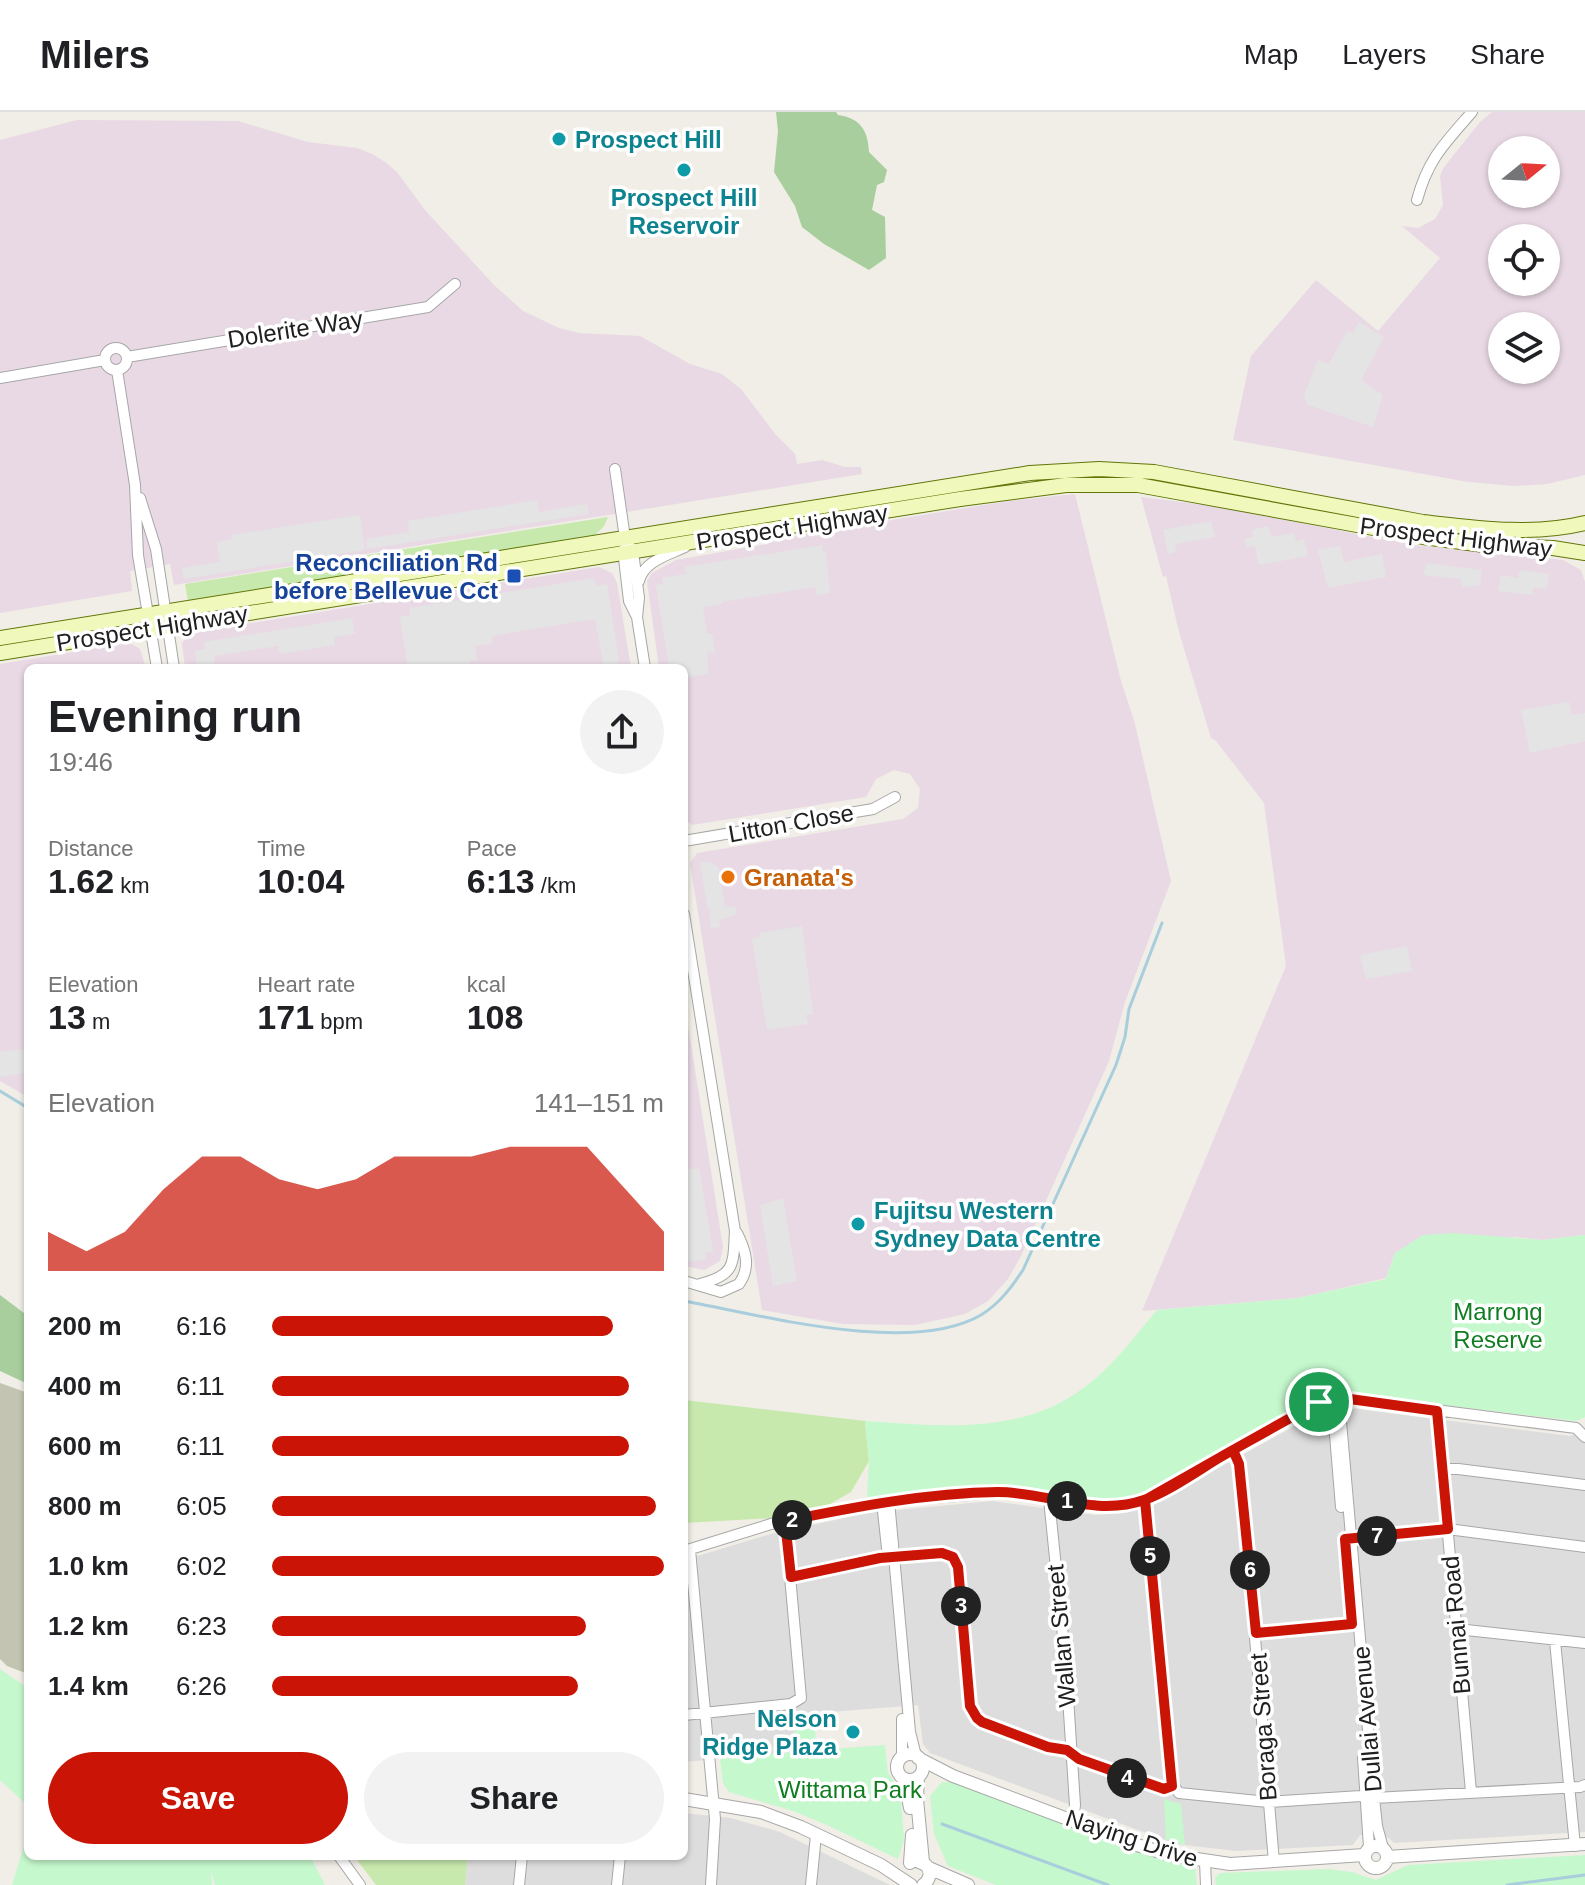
<!DOCTYPE html>
<meta charset="utf-8">
<style>
body{margin:0;font-family:Arial,sans-serif;background:#f2f2f2;color:#202124;height:100vh;display:flex;flex-direction:column;font-size:30px;white-space:nowrap}
*{box-sizing:border-box;margin:0}
p{font-size:26px;color:#757577}
.icon{flex:none;width:44px;height:44px;fill:none;stroke:currentColor;stroke-width:2;stroke-linecap:round;stroke-linejoin:round}
.map{position:relative;flex:1;overflow:hidden}
.side{position:absolute;left:24px;top:552px;width:664px;height:1196px;display:flex;flex-direction:column;background:#fff;border-radius:12px;box-shadow:0 2px 6px #0004}
.side>*{flex:none}
.needle{width:52px;rotate:72deg}
.fabs{position:absolute;left:1488px;top:24px;display:grid;gap:16px}
.fabs a{display:grid;place-items:center;width:72px;height:72px;border-radius:50%;background:#fff;box-shadow:0 2px 6px #0004;font-size:40px}
.pin{position:absolute;display:grid;place-items:center;width:68px;height:68px;color:#fff;margin:-34px;border:4px solid #fff;border-radius:50%;box-shadow:0 2px 8px #0007}
.km{position:absolute;width:40px;height:40px;margin:-20px;border-radius:50%;background:#222;color:#fff;font-size:22px;line-height:40px;text-align:center}
.round{display:grid;place-items:center;flex:none;width:84px;height:84px;border-radius:42px;background:#f2f2f2}
.headline{display:flex;align-items:center;justify-content:space-between;height:136px;padding:0 24px}
h1{font-size:44px;font-weight:700;line-height:60px}
.figures{display:grid;grid-template-columns:repeat(3,1fr);gap:12px;height:136px;padding:8px 24px}
.figures div{display:grid;align-content:center}
.figures b{font-size:34px;font-weight:700}
.figures small{font-size:22px;font-weight:400}
.figures p{font-size:22px}
.chart{height:224px;padding:16px 24px}
.chart p{display:flex;justify-content:space-between}
.chart svg{width:100%;height:144px;margin-top:8px;fill:#ca1405;opacity:.7}
.action{display:flex;gap:16px;margin-top:auto;padding:16px 24px}
.action a{flex:1;height:92px;border-radius:48px;background:#ca1405;color:#fff;font-size:32px;font-weight:700;line-height:92px;text-align:center}
.action a+a{background:#f2f2f2;color:#202124}
ul{padding:0 24px;list-style:none;font-size:26px}
li{display:grid;grid-template-columns:128px 96px 1fr;align-items:center;height:60px}
li i{height:20px;border-radius:10px;background:#ca1405}
header{display:flex;align-items:center;gap:48px;box-sizing:border-box;height:112px;padding:0 40px;background:#fff;border-bottom:2px solid #e0e0e0}
header strong{font-size:38px}
nav{display:flex;gap:44px;margin-inline-start:auto;font-size:28px}
.map>svg:first-child{display:block}
.residential{fill:#dedddd}
.industrial{fill:#e9d9e5;fill-rule:evenodd}
.construction{fill:#c3c5b2}
.grass{fill:#c7e9ae}
.forest{fill:#a7ce9c}
.park{fill:#c5f8cd}
.parking{fill:#e4e4e4}
.lines{fill:none;stroke-linecap:round;stroke-linejoin:round}
.stream{stroke:#a8cddc;stroke-width:3}
.minor-casing{stroke:#a7a7a7;stroke-width:12}
.tertiary-casing{stroke:#a7a7a7;stroke-width:14}
.secondary-casing{stroke:#627608;stroke-width:16}
.minor{stroke:#fff;stroke-width:10}
.tertiary{stroke:#fff;stroke-width:12}
.secondary{stroke:#f1f8bc;stroke-width:14}
.route-casing{stroke:#fff;stroke-width:16}
.route{stroke:#ca1405;stroke-width:10}
.culture-dot{fill:#0f9aa8;stroke:#fff;stroke-width:3}
.transit-dot{fill:#1a4fb4;stroke:#fff;stroke-width:3}
.food-dot{fill:#e8710a;stroke:#fff;stroke-width:3}
.labels{text-anchor:middle;dominant-baseline:central;stroke-width:7;stroke-linejoin:round;paint-order:stroke}
.culture-label{font-size:24px;font-weight:bold;fill:#0d838f;stroke:#fff;text-anchor:start}
.street-label{font-size:24px;fill:#202020;stroke:#fff}
.transit-label{font-size:24px;font-weight:bold;fill:#164399;stroke:#fff;text-anchor:end}
.food-label{font-size:24px;font-weight:bold;fill:#c56008;stroke:#fff;text-anchor:start}
.park-label{font-size:24px;fill:#0f7d20;stroke:#fff}
</style>
<header>
<strong>Milers</strong>
<nav><a>Map</a><a>Layers</a><a>Share</a></nav>
</header>
<div class="map">
<svg width="1585" height="1773" viewBox="0 0 1585 1773">
<rect width="100%" height="100%" fill="#f0eee6"/>
<path class="residential" d="M1357,1297L1570,1324L1585,1317V1720L1394,1731L1389,1726L1360,1723L1353,1733L1236,1739L1176,1732L930,1641L923,1632L918,1593L793,1603L796,1640L684,1650V1448L771,1422L867,1401L908,1397L992,1389L1094,1403L1126,1401L1161,1387L1317,1302Z
M684,1701L731,1706L780,1720L890,1773H465L468,1744H684Z"/>
<path class="industrial" d="M1492,0H1585V363L1547,372L1514,374L1468,370L1233,328L1251,244L1316,168L1378,219L1440,146L1402,114L1418,116L1435,107L1443,93L1440,64L1444,55L1480,10ZM1502,38H1546V82H1502ZM1502,126H1546V170H1502ZM1502,214H1546V258H1502Z
M77,8L238,9L308,30L357,36L372,42L385,50L397,60L425,98L494,173L523,199L559,216L579,221L640,224L690,252L722,262L741,277L776,323L795,342L797,352L822,348L845,355H861L862,362L174,473L170,452L130,459L132,479L0,501V28Z
M1075,382L1121,569L1135,612L1171,769L1125,890L1109,949L1021,1144L1008,1167L988,1189L965,1202L915,1213L843,1212L762,1198L690,751L697,741L903,707L918,696L920,677L910,662L894,658L876,667L866,685L692,713L684,707V556H659L647,469L652,461L676,448L767,432L787,425L1009,389Z
M1141,385L1213,394L1414,433L1563,448L1581,458L1585,470V1123L1542,1128L1516,1125L1395,1141L1386,1166L1298,1186L1142,1199L1286,854L1264,691L1216,629L1211,626L1179,520L1166,464L1163,465Z
M599,455L612,461L617,471L631,556H185L182,531L187,524L196,520Z
M122,532H132L140,537L146,556H28V985L0,969V552Z
M684,888L723,1135L720,1149L704,1158L684,1154Z"/>
<path class="construction" d="M0,1271L28,1281V1562L7,1554L0,1547Z"/>
<path class="grass" d="M608,405L604,414L593,425L188,489L185,472Z
M684,1288L865,1309L869,1349L851,1380L809,1404L684,1411Z
M354,1744H468L465,1773H376Z"/>
<path class="forest" d="M776,0H836L838,3C860,6 868,18 869,40L887,58L884,70L877,73L872,98L885,105L886,146L869,158L824,132L802,115L795,94L774,60L778,19Z
M0,1183L28,1204V1272L0,1259Z"/>
<path class="park" d="M1453,1121L1542,1128L1585,1123V1305L1576,1309L1335,1280L1319,1284L1149,1377C1096,1402 1046,1374 991,1375C950,1375 908,1382 867,1386L869,1349L865,1309C940,1314 1021,1324 1085,1275C1113,1254 1135,1224 1157,1198L1298,1186L1386,1167L1395,1141L1423,1123Z
M0,1557L28,1576V1694L0,1668Z
M813,1601L817,1638L885,1633L888,1661L900,1677L904,1727L898,1747L827,1713L793,1699L729,1680L723,1671L720,1647L796,1640L793,1603Z
M942,1670L963,1671L1140,1739L1195,1755L1197,1773H996L948,1754L934,1722L930,1684Z
M1164,1687L1181,1692L1185,1733L1166,1728Z
M28,1720V1744H206L208,1746L211,1744H310L325,1773H215L211,1759L212,1773H12Z
M1585,1743V1773H1216L1215,1766L1220,1761L1328,1757L1352,1760L1376,1768L1408,1753Z"/>
<path class="parking" d="M1359,210L1384,225L1361,268L1383,283L1373,315L1308,293L1304,283L1318,248L1329,252L1347,219L1353,222Z
M537,388L539,400L587,392L589,402L367,437L366,427L409,420L408,409Z
M360,403L365,438L184,467L182,456L220,450L217,430L232,427L231,423Z
M1211,409L1215,425L1175,432L1176,440L1168,442L1163,418Z
M1268,414L1272,425L1294,421L1296,429L1304,427L1308,444L1259,453L1255,434L1246,435L1244,427L1253,425L1252,418Z
M822,433L823,440H826L830,481L817,483L815,475L722,490V492L703,495L707,522H712L715,540L707,541L708,562L684,566V556H669L656,473L663,472L662,466L686,462L685,455Z
M1340,434L1344,450L1382,442L1386,465L1328,476L1318,438Z
M1427,451L1482,458L1480,473L1462,475L1460,467L1423,463Z
M1520,458L1549,462L1547,477L1533,476L1532,483L1498,479L1501,463L1518,466Z
M594,466L596,474L607,472L619,549L617,550L618,556H604L595,507L492,524L493,531L475,534L477,548L470,549L471,556H408L400,505L410,503L409,496Z
M352,506L355,522L334,525L335,533L280,542L278,534L214,544L215,556H197L195,539L205,537L204,530Z
M1569,590L1572,603L1585,601V629L1530,641L1521,598Z
M711,750L719,756L725,795L735,794L737,802L719,808L720,815L711,816L709,800L717,797L708,798L700,751Z
M802,814L813,902L806,903L808,912L767,918L752,827L760,825L759,821Z
M1407,834L1412,859L1366,867L1360,843Z
M28,936V960L0,965V940Z
M699,1056L713,1140L706,1141L707,1147L689,1150L684,1149V1058Z
M783,1086L797,1169L773,1174L760,1093Z"/>
<g class="lines">
<path class="stream" d="M0,979L28,996
M684,1189C761,1203 911,1244 981,1203C999,1192 1011,1176 1023,1158L1116,953L1125,925L1129,897L1162,811
M942,1712L1108,1773
M1507,1773L1585,1763"/>
<g class="minor-casing">
<path id="minor" d="M1417,88C1428,47 1445,31 1472,0
M105 247a11 11 0 1 1 22 0a11 11 0 1 1-22 0Z
M127,245L428,195L455,172
M117,258L135,373L138,443L157,556
M0,266L105,248
M615,357L625,426L633,440L639,486L637,505L645,556
M140,386L156,437L174,556
M623,438L629,489L636,503
M639,469C644,449 668,443 685,435
M684,729L873,697L895,685
M684,802L735,1119C733,1152 736,1163 700,1172
M684,1169L721,1180L739,1172C751,1155 746,1139 737,1121
M1332,1287L1341,1395
M1339,1287L1374,1686L1377,1714L1383,1736
M1437,1299L1471,1680
M1233,1338L1239,1352L1244,1396L1274,1750
M1443,1357H1458L1585,1373
M1049,1387L1066,1554L1075,1693L1073,1708
M1145,1388L1170,1669L1179,1681L1268,1690L1361,1684L1374,1686L1580,1675L1585,1673
M889,1389L910,1620L916,1644
M882,1390L887,1436
M1347,1427L1448,1417L1585,1435
M690,1438L715,1707L711,1773
M684,1439L771,1412L882,1390L1007,1380L1095,1393L1112,1394L1145,1388L1319,1290L1350,1287L1576,1316L1585,1325
M791,1465L880,1446L942,1441L953,1445L958,1455L970,1594L977,1606L1048,1635L1067,1638L1079,1647L1159,1677L1172,1674
M1457,1517L1585,1531
M1256,1521L1358,1512
M1555,1529L1575,1734
M684,1603L791,1592L801,1586L785,1409
M902,1607V1645
M1363,1646L1369,1735
M339,1744L360,1773
M1205,1750L1206,1773
M519,1773L522,1744
M617,1773L620,1744
M811,1773L816,1723"/>
</g>
<g class="tertiary-casing">
<path id="tertiary" d="M897 1655a13 13 0 1 1 26 0a13 13 0 1 1-26 0Z
M918,1646L953,1664L1137,1733L1170,1743L1230,1752L1364,1743
M918,1665L917,1687L923,1750
M905,1667L910,1696
M684,1687L761,1700L801,1715L881,1753L911,1773
M1365 1745a11 11 0 1 1 22 0a11 11 0 1 1-22 0Z
M1387,1745L1585,1732
M917,1749L926,1753C932,1760 930,1768 923,1773
M910,1751L912,1723
M929,1756L968,1773"/>
</g>
<g class="secondary-casing">
<path id="secondary" d="M0,526L1030,361L1099,357L1154,360L1423,410C1476,416 1532,424 1585,411
M0,541L960,387L1066,373H1138L1423,425L1484,433L1553,436L1585,441"/>
</g>
<use href="#minor" class="minor"/>
<use href="#tertiary" class="tertiary"/>
<use href="#secondary" class="secondary"/>
</g>
<g class="lines">
<g class="route-casing">
<path id="route" d="M1319,1290L1233,1338L1224,1343C1200,1357 1170,1379 1144,1388C1096,1405 1046,1380 998,1380C926,1381 855,1395 785,1409L791,1465L880,1446L942,1441L953,1445L958,1455L970,1594L977,1606L982,1610L1048,1635L1067,1638L1079,1647L1164,1677L1172,1674L1145,1388L1233,1338L1239,1352L1256,1521L1352,1512L1345,1427L1448,1417L1437,1299L1350,1287L1319,1290"/>
</g>
<use href="#route" class="route"/>
</g>
<g class="culture-dot">
<circle cx="559" cy="27" r="8"/>
<circle cx="684" cy="58" r="8"/>
<circle cx="858" cy="1112" r="8"/>
<circle cx="853" cy="1620" r="8"/>
</g>
<rect class="transit-dot" x="506" y="456" width="16" height="16" rx="4"/>
<circle class="food-dot" cx="728" cy="765" r="8"/>
<g class="labels">
<g class="culture-label">
<text x="575" y="27">Prospect Hill</text>
<text x="684" y="85" text-anchor="middle">Prospect Hill<tspan x="684" dy="28">Reservoir</tspan></text>
<text x="874" y="1098">Fujitsu Western<tspan x="874" dy="28">Sydney Data Centre</tspan></text>
<text x="837" y="1606" text-anchor="end">Nelson<tspan x="837" dy="28">Ridge Plaza</tspan></text>
</g>
<g class="street-label">
<text transform="translate(295 217) rotate(-9)">Dolerite Way</text>
<text transform="translate(792 415) rotate(-9)">Prospect Highway</text>
<text transform="translate(1456 425) rotate(7)">Prospect Highway</text>
<text transform="translate(152 516) rotate(-9)">Prospect Highway</text>
<text transform="translate(791 711) rotate(-10)">Litton Close</text>
<text transform="translate(1456 1513) rotate(-95)">Bunnai Road</text>
<text transform="translate(1061 1524) rotate(-95)">Wallan Street</text>
<text transform="translate(1367 1607) rotate(-95)">Dullai Avenue</text>
<text transform="translate(1263 1615) rotate(-94)">Boraga Street</text>
<text transform="translate(1132 1726) rotate(18)">Naying Drive</text>
</g>
<g class="transit-label">
<text x="498" y="450">Reconciliation Rd<tspan x="498" dy="28">before Bellevue Cct</tspan></text>
</g>
<g class="food-label">
<text x="744" y="765">Granata's</text>
</g>
<g class="park-label">
<text x="1498" y="1199">Marrong<tspan x="1498" dy="28">Reserve</tspan></text>
<text x="850" y="1677">Wittama Park</text>
</g>
</g>
</svg>
<div class="fabs">
<a><svg class="needle" viewBox="-14 -14 28 28"><path d="M0-13l5 13h-10z" fill="#e53935"/><path d="M0 13l5-13h-10z" fill="#757577"/></svg></a>
<a><svg class="icon" aria-label="locate" viewBox="0 0 24 24"><circle cx="12" cy="12" r="6"/><path d="M12 2v4M12 18v4M2 12h4M18 12h4"/></svg></a>
<a><svg class="icon" aria-label="layers" viewBox="0 0 24 24"><path d="M12 4l9 5-9 5-9-5zM3 14l9 5 9-5"/></svg></a>
</div>
<div class="pin" style="left:1319px;top:1290px;background:#1e9e55"><svg class="icon" aria-label="arrive" viewBox="0 0 24 24"><path d="M6 21V4h12l-3 4 3 4H6"/></svg></div>
<b class="km" style="left:1067px;top:1389px">1</b>
<b class="km" style="left:792px;top:1408px">2</b>
<b class="km" style="left:961px;top:1494px">3</b>
<b class="km" style="left:1127px;top:1666px">4</b>
<b class="km" style="left:1150px;top:1444px">5</b>
<b class="km" style="left:1250px;top:1458px">6</b>
<b class="km" style="left:1377px;top:1424px">7</b>
<section class="side">
<div class="headline"><div><h1>Evening run</h1><p>19:46</p></div><a class="round"><svg class="icon" aria-label="share" viewBox="0 0 24 24"><path d="M12 15V3M7 8l5-5 5 5M5 13v7h14v-7"/></svg></a></div>
<div class="figures">
<div><p>Distance</p><b>1.62<small> km</small></b></div>
<div><p>Time</p><b>10:04</b></div>
<div><p>Pace</p><b>6:13<small> /km</small></b></div>
</div>
<div class="figures">
<div><p>Elevation</p><b>13<small> m</small></b></div>
<div><p>Heart rate</p><b>171<small> bpm</small></b></div>
<div><p>kcal</p><b>108</b></div>
</div>
<div class="chart"><p><span>Elevation</span>141–151 m</p>
<svg viewBox="0 0 160 44" preserveAspectRatio="none"><path d="M0 44V32L10 38L20 32L30 19L40 9L50 9L60 16L70 19L80 16L90 9L100 9L110 9L120 6L130 6L140 6L150 19L160 32V44z"/></svg>
</div>
<ul>
<li><b>200 m</b>6:16<i style="width:87%"></i></li>
<li><b>400 m</b>6:11<i style="width:91%"></i></li>
<li><b>600 m</b>6:11<i style="width:91%"></i></li>
<li><b>800 m</b>6:05<i style="width:98%"></i></li>
<li><b>1.0 km</b>6:02<i style="width:100%"></i></li>
<li><b>1.2 km</b>6:23<i style="width:80%"></i></li>
<li><b>1.4 km</b>6:26<i style="width:78%"></i></li>
</ul>
<div class="action"><a>Save</a><a>Share</a></div>
</section>
</div>
